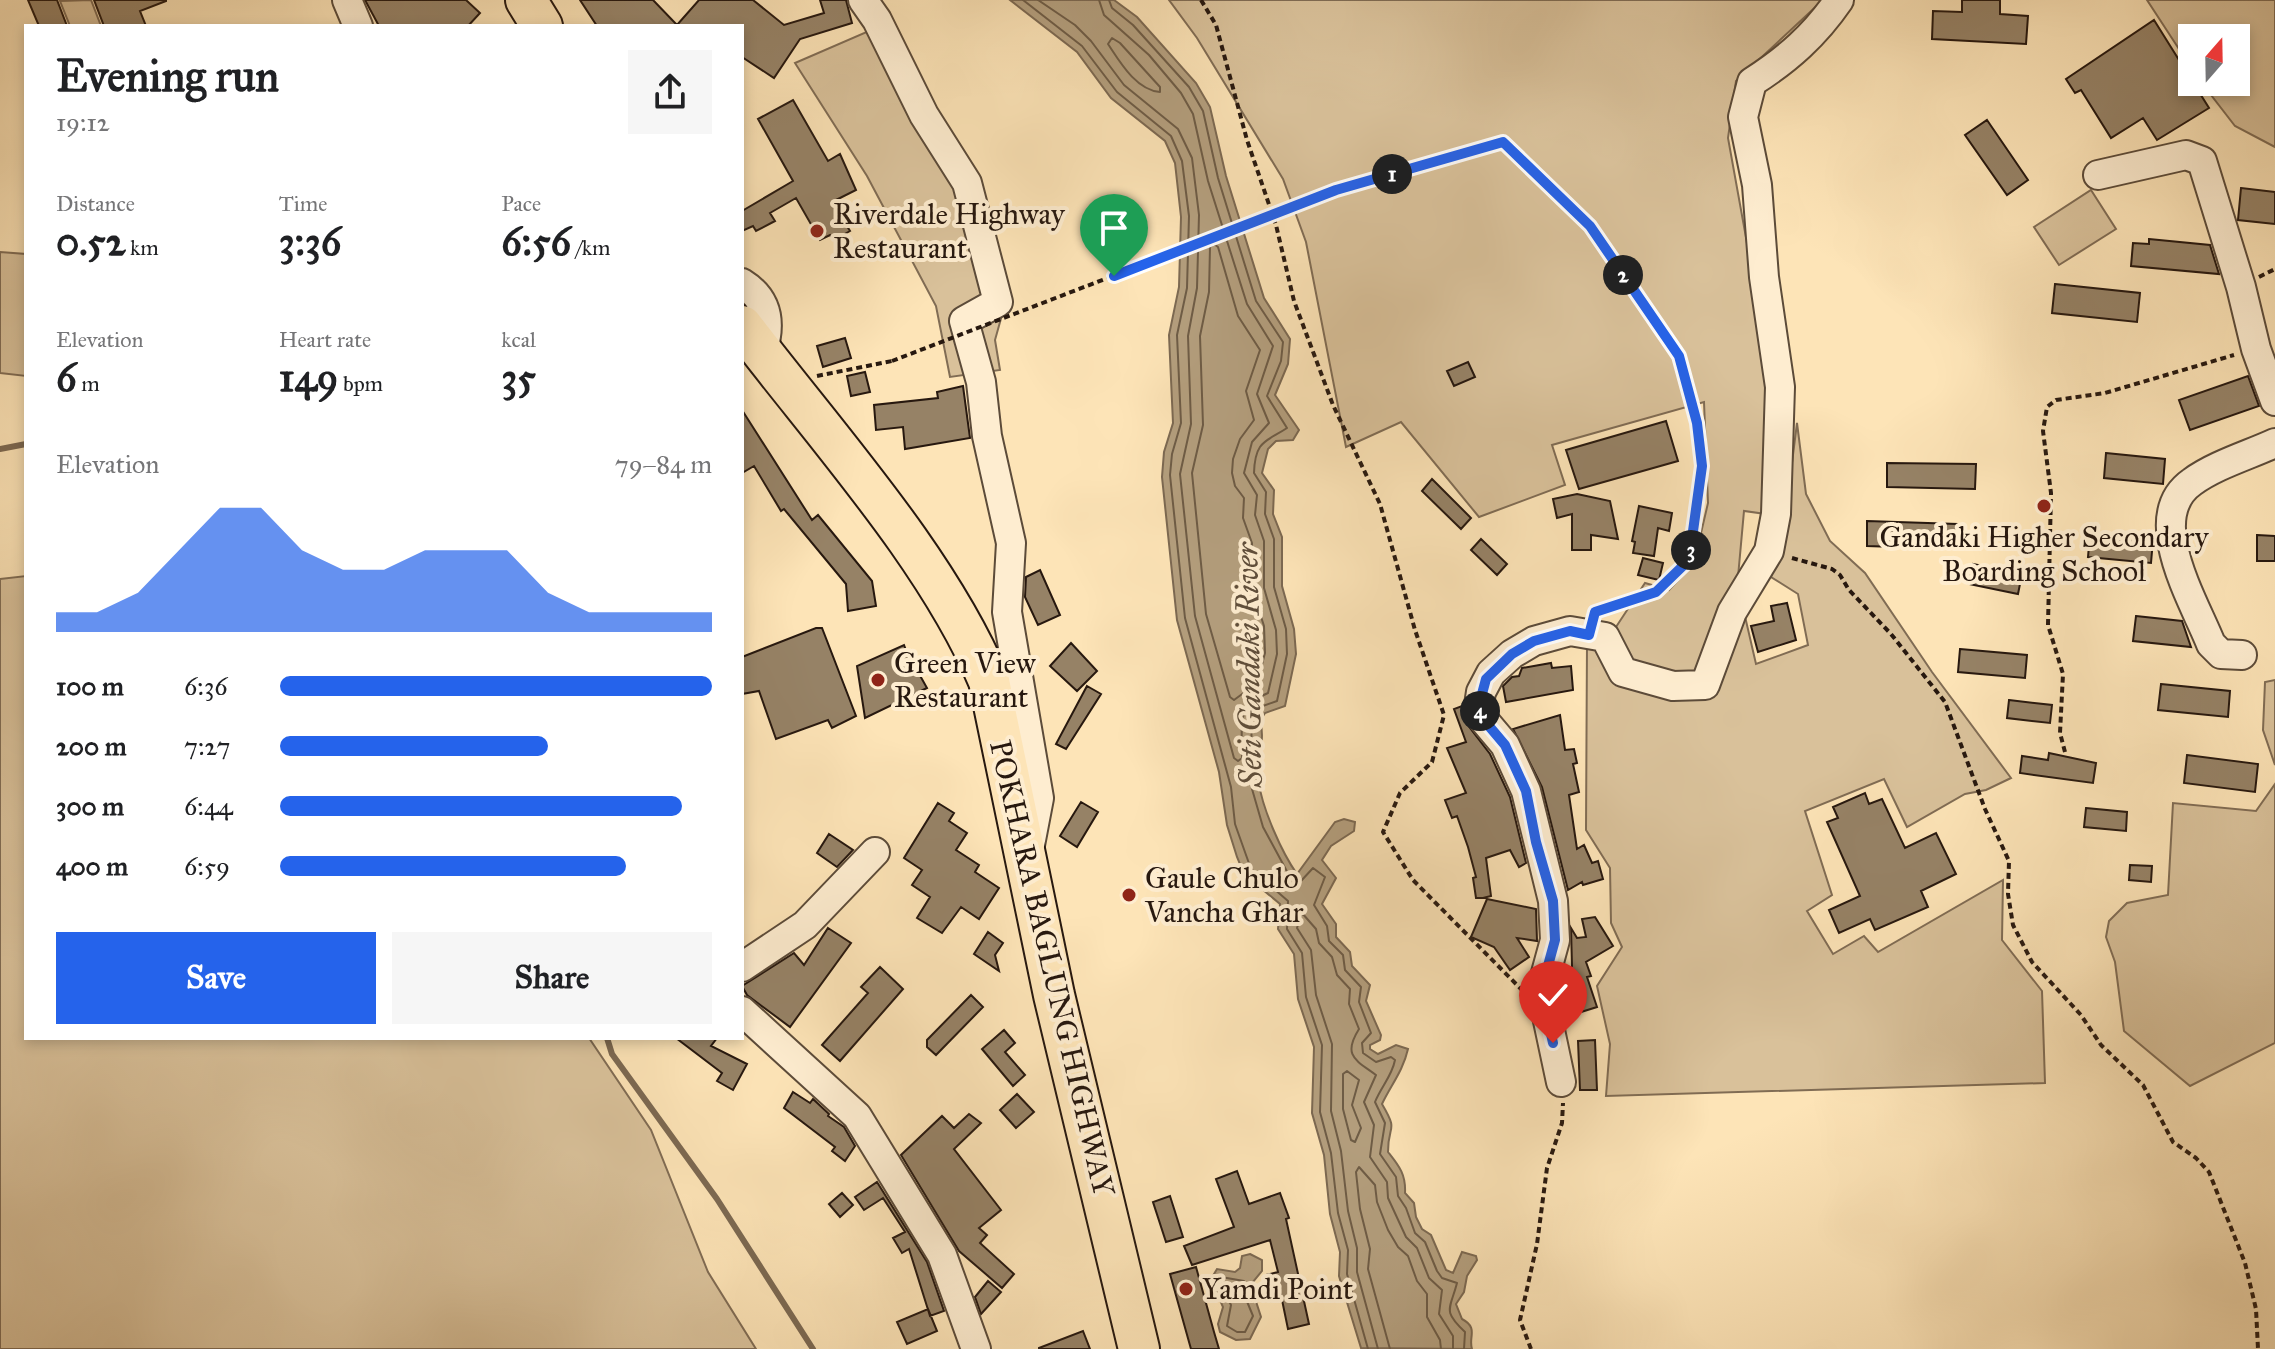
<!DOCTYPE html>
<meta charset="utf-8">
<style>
body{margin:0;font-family:"IM FELL Great Primer",serif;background:#f6f6f6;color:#202124;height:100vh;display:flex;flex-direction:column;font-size:30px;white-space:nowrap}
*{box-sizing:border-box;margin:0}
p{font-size:26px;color:#757577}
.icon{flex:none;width:44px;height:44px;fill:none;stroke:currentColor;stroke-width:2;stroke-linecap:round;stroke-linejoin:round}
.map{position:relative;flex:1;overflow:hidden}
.sheet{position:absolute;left:24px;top:24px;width:720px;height:1016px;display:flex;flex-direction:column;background:#fff;border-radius:0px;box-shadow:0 4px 12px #0003}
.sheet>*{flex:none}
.needle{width:52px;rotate:20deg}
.fabs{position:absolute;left:2178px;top:24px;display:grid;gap:16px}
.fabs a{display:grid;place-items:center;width:72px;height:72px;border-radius:0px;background:#fff;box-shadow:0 4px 12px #0003;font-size:40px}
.pin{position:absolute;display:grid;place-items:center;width:68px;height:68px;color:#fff;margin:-82px -34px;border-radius:50% 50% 50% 0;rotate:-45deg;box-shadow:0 0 8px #0007}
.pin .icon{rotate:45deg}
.km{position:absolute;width:40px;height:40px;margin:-20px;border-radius:50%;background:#222;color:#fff;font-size:22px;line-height:40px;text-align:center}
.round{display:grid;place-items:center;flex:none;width:84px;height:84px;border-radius:0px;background:#f6f6f6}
.head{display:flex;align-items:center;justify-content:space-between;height:136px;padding:0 32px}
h1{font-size:44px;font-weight:700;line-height:60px}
.stats{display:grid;grid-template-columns:repeat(3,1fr);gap:12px;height:136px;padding:8px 32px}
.stats div{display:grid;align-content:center}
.stats b{font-size:40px;font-weight:700}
.stats small{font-size:22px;font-weight:400}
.stats p{font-size:22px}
.chart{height:224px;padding:16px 32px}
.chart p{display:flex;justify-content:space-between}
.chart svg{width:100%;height:144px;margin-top:8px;fill:#2563eb;opacity:.7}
.button{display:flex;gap:16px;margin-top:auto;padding:16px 32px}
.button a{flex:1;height:92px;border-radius:0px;background:#2563eb;color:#fff;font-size:32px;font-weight:700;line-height:92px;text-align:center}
.button a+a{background:#f6f6f6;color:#202124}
ul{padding:0 32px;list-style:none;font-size:26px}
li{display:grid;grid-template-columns:128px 96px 1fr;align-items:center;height:60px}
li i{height:20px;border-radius:10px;background:#2563eb}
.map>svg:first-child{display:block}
.green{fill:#d9c19a;stroke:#806c54;stroke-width:2}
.water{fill:#b49f7e;stroke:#7c6952;stroke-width:2}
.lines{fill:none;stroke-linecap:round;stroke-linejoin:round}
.shore{stroke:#6e5c46;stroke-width:2}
.stream{stroke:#7c6952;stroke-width:6}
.building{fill:#968266;stroke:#27180f;stroke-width:2}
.minor-casing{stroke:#5c4b39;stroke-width:32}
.highway-casing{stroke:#27180f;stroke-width:44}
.path{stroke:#27180f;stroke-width:4;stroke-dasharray:6 4;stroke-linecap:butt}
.minor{stroke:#feedd0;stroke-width:28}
.highway{stroke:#fde4b7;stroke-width:40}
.path-bridge{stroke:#27180f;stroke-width:4;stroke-dasharray:6 4;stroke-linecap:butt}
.route-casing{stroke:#fff;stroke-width:16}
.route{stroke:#2563eb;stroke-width:10}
.poi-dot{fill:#8f2418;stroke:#feedd0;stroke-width:3}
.labels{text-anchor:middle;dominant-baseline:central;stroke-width:8;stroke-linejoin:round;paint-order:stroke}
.poi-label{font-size:30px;fill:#27180f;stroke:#feedd0;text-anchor:start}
.street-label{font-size:30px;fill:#27180f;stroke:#feedd0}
.water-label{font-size:32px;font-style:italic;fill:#5f4e3b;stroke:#feedd0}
</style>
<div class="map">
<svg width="2275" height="1349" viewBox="0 0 2275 1349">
<rect width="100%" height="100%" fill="#fde4b7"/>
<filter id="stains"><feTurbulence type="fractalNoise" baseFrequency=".0025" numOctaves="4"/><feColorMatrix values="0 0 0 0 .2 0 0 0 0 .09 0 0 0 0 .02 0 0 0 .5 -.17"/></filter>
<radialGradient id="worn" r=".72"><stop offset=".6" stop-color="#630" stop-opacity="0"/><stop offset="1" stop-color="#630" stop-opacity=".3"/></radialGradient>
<path class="green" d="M91,0L101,26H70L60,1Z
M1169,0H1823L1736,81L1728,138L1760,315L1771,398L1766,514L1744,511L1737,588L1696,676L1627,668L1612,633L1645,583L1669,590L1694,563L1708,503L1704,402L1552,445L1565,485L1479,517L1401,422L1346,447L1306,242L1283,179L1197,38Z
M2147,0H2275V147L2235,126L2201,82H2236V38H2192V69Z
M885,24L1007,297L995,340L1000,370L950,377L936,306L867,176L795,63Z
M2091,190L2116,229L2059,265L2034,227Z
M0,252L26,254V376L0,373Z
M1797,423L1806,494L1830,541L1865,573L1932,672L2011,778L1986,790L1965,794L1907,827L1884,779L1805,811L1832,895L1807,911L1833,954L1864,936L1878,952L2003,880L2002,940L2042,991L2045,1083L1606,1096L1610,1044L1597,986L1622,947L1611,923L1610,868L1586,830L1587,643H1603L1618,679L1712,693L1744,612L1756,664L1808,645L1798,594L1771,577L1783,534Z
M26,576V1038H589L651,1130L708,1272L756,1349H0V579Z
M2275,680V765L2263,730L2265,682Z
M2275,784V1043L2190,1086L2124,1031L2115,962L2106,937L2109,921L2127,903L2168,895L2173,803L2256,811Z"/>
<path class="water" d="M1010,0H1114L1137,17L1196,83L1210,107L1226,176L1264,298L1290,339L1288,364L1275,395L1299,430L1293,440L1276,441L1268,449L1262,473L1274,490L1273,514L1282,537V586L1294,629L1296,654L1285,706L1265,713L1260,721C1266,740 1256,763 1259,783C1262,808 1282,853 1297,874L1335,822L1344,819L1355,822L1354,831L1331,846L1322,860L1336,878L1322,904L1336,924V937L1350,952L1352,966L1370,985L1366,1001L1381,1035L1380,1040L1370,1045V1049L1378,1054L1396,1045L1408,1049C1403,1071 1391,1085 1382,1104C1399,1133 1388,1123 1388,1152C1399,1166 1406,1174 1405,1193L1414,1203L1416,1217L1422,1229L1431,1235L1446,1270L1453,1273L1462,1252L1476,1256L1477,1260L1467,1276L1464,1292L1456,1304L1462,1319C1479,1328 1468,1337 1472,1349L1361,1348L1339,1276L1340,1252L1330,1214L1324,1155L1312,1113L1314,1047L1298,999L1294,954L1278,929L1280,904L1244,874L1237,857L1227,825L1219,772L1177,620L1162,477L1164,452L1173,423L1169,335L1179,287L1181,217L1175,163L1165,141L1111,98L1077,52Z
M1250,1254L1262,1260V1271L1252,1283V1289L1261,1317L1250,1339L1236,1340L1220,1332L1218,1324L1223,1307L1211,1279L1217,1269L1235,1272L1240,1268L1242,1256Z"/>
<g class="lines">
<path class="shore" d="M1023,0L1082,46L1117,92L1171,136L1182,161L1189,216L1187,288L1177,335L1181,423L1172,454L1170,475L1185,618L1231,787L1235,824L1251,869L1288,901L1287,929L1302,953L1306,997L1322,1045L1320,1112L1331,1153L1338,1213L1348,1250L1347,1274L1368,1349
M1038,0L1075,25L1091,41L1124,85L1178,129L1192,158L1199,215L1197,288L1188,336L1191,424L1180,474L1195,616L1234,758L1238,761L1242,758C1243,726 1234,707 1268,693L1277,654L1276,630L1264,588V541L1255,515L1257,495L1244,473L1252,442L1269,423L1257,394L1273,346L1247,304L1208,181L1193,114L1181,93L1149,55L1104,15L1099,0
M1109,0L1112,8L1133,25L1189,87L1203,111L1218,178L1256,301L1283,342L1281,361L1267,396L1287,428C1266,442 1255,440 1254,473L1266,492L1265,514L1274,539V587L1286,629L1287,654L1277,701L1260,707L1252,718L1250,782L1263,827L1290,877L1301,881L1313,868L1325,877L1314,905L1327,926L1329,941L1343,955L1345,970L1361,987L1359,1002L1371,1033L1362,1043L1363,1053L1376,1062L1391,1057L1395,1060C1392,1076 1381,1087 1375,1102L1385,1123L1380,1154L1396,1177L1398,1196L1406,1208L1415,1233L1425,1242L1437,1271L1442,1278L1457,1283C1450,1310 1442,1310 1465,1332L1464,1349
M1112,38L1120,43L1160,87V92C1136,90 1120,62 1108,44Z
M1214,244L1218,247L1238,316L1260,350L1246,391L1254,420L1240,439L1233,459L1232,473L1235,486L1244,498L1243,518L1252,543V589L1264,626L1265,653L1257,683L1234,700L1230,697L1206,614L1192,473L1203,425L1200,336L1209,292L1210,247Z
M1347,1071L1359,1080L1352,1105L1361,1128L1355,1142L1351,1140L1343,1109V1074Z
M1221,1277L1244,1281L1246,1299L1253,1316L1245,1332H1237L1227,1326L1231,1305L1219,1282Z
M1378,1349L1357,1272V1248L1348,1211L1341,1151L1331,1111L1332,1044L1316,995L1311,950L1297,928L1302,913L1316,929L1319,943L1332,957L1337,975L1350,989L1349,1004L1359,1029C1342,1056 1356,1060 1376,1075L1364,1102L1374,1125L1370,1157L1387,1182L1388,1198L1406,1237L1417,1248L1429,1278L1442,1290L1439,1314L1453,1336V1349
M1390,1349L1368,1269L1370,1249L1360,1209L1356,1172L1359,1167L1375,1185L1377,1202L1388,1230L1398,1247L1408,1256L1417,1281L1427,1294V1317L1440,1340L1441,1349"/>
<path class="stream" d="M0,449L26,444
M607,1038L612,1054L717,1199L813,1349"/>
</g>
<path class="building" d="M28,0H57L67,26H39Z
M94,0H166V1L140,11L146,26H104Z
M365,0H466L480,13L468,26H379Z
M580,0H653L677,25L699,0H753L784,25L824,13L820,0H846L852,23L800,39L774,78L742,57V26H597Z
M1962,0H2000V14L2028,16L2026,44L1932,39L1933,11L1962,12Z
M2154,20L2209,108L2157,140L2143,118L2111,138L2081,90L2075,93L2066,79Z
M793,100L828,161L840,154L856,190L832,202L850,231L834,240L830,235L820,240L796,198L770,213L775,221L756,231L753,226L742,231V211L793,181L758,119Z
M1987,120L2028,180L2007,195L1965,135Z
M2241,188L2275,192V224L2238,220Z
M2149,239L2210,245L2219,274L2131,266L2133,243L2149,244Z
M2055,284L2140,293L2137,322L2052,313Z
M845,338L851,358L823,367L817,346Z
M1468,362L1475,377L1454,386L1447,371Z
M865,372L870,392L851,396L847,376Z
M2248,376L2259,406L2190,430L2179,400Z
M963,386L970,438L905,449L903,427L876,430L874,405L938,398L937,392Z
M742,410L812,520L818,515L872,581L876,606L848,611L846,584L784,509L781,511L754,466L742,473Z
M1666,421L1678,461L1579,489L1566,450Z
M2106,453L2165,459L2163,484L2104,478Z
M1887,463L1976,464L1975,489L1887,487Z
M1432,479L1471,518L1461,529L1422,491Z
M1577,494L1610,501L1618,539L1591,535V550H1572V514L1557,518L1553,499Z
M1639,506L1672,513L1669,531L1658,528L1654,556L1633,553L1635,542L1632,541Z
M1867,521L1957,524L1956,549L1867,546Z
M2090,534L2153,540L2151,563L2088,557Z
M2257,535L2275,536V561H2257Z
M1481,539L1507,564L1497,575L1471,550Z
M1643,558L1663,563L1659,580L1638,575Z
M1973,564L2022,574L2018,594L1969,584Z
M1040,570L1060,615L1038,625L1025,597L1026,577Z
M1787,603L1796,640L1758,652L1751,626L1774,621L1771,606Z
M2136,616L2182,621L2191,647L2133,641Z
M816,628H822L856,716L832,728L828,720L776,739L759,691L742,694V657Z
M1071,643L1097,671L1077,691L1050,666Z
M904,645L915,674L918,672L927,688L865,718L857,666Z
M1960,649L2027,655L2025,678L1958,672Z
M1551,663L1552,668L1571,666L1573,690L1506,702L1503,686L1512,677L1519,676L1522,668Z
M2161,684L2230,691L2228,717L2158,710Z
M1087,686L1101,694L1066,749L1056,744Z
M2009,700L2052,705L2050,723L2007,718Z
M1462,706L1467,724L1490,754L1510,797L1526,863L1519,867L1510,850L1486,858L1491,896L1483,898H1476L1473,878L1476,877L1468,847L1457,816L1452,818L1445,800L1466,793L1447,748L1466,742L1454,709Z
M1560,715L1565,750L1574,749L1577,763L1573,764L1579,792L1569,795L1577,849L1584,845L1592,863L1598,861L1603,879L1583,885L1582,882L1568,890L1542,787L1513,729Z
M2049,753L2096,763L2093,783L2020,773L2022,756L2048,760Z
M2187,755L2258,764L2255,792L2184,783Z
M1865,793L1869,804L1882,799L1905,848L1936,833L1956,874L1921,891L1928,907L1875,930L1870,919L1839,933L1829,910L1860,896L1827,822L1838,818L1833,807Z
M1081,802L1098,812L1077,847L1060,836Z
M938,803L954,813L949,821L967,833L956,850L979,865L975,872L999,888L979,919L961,907L942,933L917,918L930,897L912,885L922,870L904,858Z
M2086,808L2127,812L2126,831L2084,827Z
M829,834L853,850L837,867L817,853Z
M2130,865L2152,866L2151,882L2129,880Z
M1487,899L1536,909L1537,941L1517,938L1529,957L1510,970L1494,947L1471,937Z
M1595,917L1613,946L1586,962L1591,976L1587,977L1597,1007L1578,1013L1564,972L1572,966L1571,928L1577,938L1586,937L1582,919Z
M828,928L851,943L790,1027L747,995L742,986L794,953L804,965Z
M988,932L1003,943L995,955L999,971L974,954Z
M880,967L903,989L840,1061L822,1045L868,993L861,987Z
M971,995L983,1007L936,1055L927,1047V1040Z
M1004,1030L1015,1043L1005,1052L1025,1075L1013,1086L982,1049Z
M676,1038H717L711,1046L747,1064L733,1090L717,1081L722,1073Z
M1595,1040L1597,1090H1580L1578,1041Z
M793,1092L810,1103L813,1099L829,1114L828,1116L844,1127L855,1146L845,1161L832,1151L835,1147L784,1108Z
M1017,1094L1034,1112L1016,1128L1000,1110Z
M969,1114L981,1123L954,1149L1001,1210L979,1228L987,1235L980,1243L1014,1274L1002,1288L959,1251L901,1155L942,1116L954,1128Z
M1237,1171L1249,1204L1280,1193L1289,1218L1286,1219L1309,1324L1288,1329L1281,1295L1271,1297L1266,1275L1278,1272L1270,1240L1192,1265L1184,1246L1234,1227L1216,1179Z
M877,1182L927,1262L944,1311L930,1316L909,1249L902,1253L893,1238L905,1232L883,1198L864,1210L855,1197Z
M842,1193L853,1205L840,1217L829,1204Z
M1170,1196L1183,1237L1166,1242L1153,1202Z
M1196,1267L1214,1332L1219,1349H1191L1170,1274Z
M988,1281L1001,1292L981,1314L975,1297Z
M928,1309L937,1331L907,1344L897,1322Z
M1083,1331L1090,1349H1039V1348Z"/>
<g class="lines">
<g class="minor-casing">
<path id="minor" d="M347,0L358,26
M863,0L877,20L924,115L967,183L998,302L964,321L981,382L987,436L1011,543L1007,612L1039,798L1030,845
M2098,175L2186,155L2202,161L2241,287L2256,349L2275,401
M742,283C769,300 771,325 762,353
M2242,655L2221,654L2211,644C2194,601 2142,517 2192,482C2215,465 2249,455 2275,443
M742,967L805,925L875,852
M742,1011L857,1116L942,1255L976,1349
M1561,1082L1544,1002L1546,973L1555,940L1553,901L1526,791L1505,745L1483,719L1479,705L1481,692L1491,673L1512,654L1534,641L1570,631L1605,637L1623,672L1673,686L1705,685L1732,612L1769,551L1776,514L1780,387L1764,277L1757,185L1743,117L1752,82C1788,59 1815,35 1839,0"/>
</g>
<g class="highway-casing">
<path id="highway" d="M526,0L542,26
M742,326C824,434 937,557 989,681L1054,995L1139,1349"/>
</g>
<path class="path" d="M1201,0L1216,25L1247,140L1276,225L1294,301L1333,405L1380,504L1415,630L1444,715L1432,762L1400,793L1383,832L1413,880L1523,991
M1336,190L1503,142L1590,226L1679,356L1697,423L1702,466L1689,560L1656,592L1596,611
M2259,277L2275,269
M817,376L892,361
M1792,558L1832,569L1840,575L1849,590L1891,634L1945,702L1985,809L2009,861L2008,894L2013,925L2032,962L2081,1015L2101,1045L2143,1085L2173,1142L2196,1158L2209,1172L2245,1263L2256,1309L2258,1349
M2065,752L2060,733L2063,674L2048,625L2051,493L2043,431L2047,407L2056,400L2105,393L2234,355
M1531,1349L1520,1320L1537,1244L1547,1168L1562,1123L1563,1103"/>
<use href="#minor" class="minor"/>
<use href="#highway" class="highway"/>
<path class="path-bridge" d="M892,361L1336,190"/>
</g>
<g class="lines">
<g class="route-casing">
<path id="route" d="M1114,276L1336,190L1503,142L1590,226L1679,356L1697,423L1702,466L1689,560L1656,592L1595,612L1589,635L1570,631L1534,641L1512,654L1486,679L1479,705L1483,719L1505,745L1526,791L1536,842L1553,901L1555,940L1546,973L1544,1002L1553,1043"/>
</g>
<use href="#route" class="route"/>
</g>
<g class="poi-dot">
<circle cx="817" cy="231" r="8"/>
<circle cx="2044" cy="506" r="8"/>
<circle cx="878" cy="680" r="8"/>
<circle cx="1129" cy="895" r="8"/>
<circle cx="1186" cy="1289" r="8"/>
</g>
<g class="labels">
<g class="poi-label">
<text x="833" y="214">Riverdale Highway<tspan x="833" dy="34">Restaurant</tspan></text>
<text x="2044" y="537" text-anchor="middle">Gandaki Higher Secondary<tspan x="2044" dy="34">Boarding School</tspan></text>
<text x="894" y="663">Green View<tspan x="894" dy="34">Restaurant</tspan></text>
<text x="1145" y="878">Gaule Chulo<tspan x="1145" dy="34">Vancha Ghar</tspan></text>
<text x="1202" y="1289">Yamdi Point</text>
</g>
<g class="street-label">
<text transform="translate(1052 968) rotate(77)">POKHARA BAGLUNG HIGHWAY</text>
</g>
<g class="water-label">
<text transform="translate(1249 665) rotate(-91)">Seti Gandaki River</text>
</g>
</g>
<rect width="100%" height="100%" filter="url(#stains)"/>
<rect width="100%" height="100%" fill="url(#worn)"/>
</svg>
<div class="fabs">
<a><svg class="needle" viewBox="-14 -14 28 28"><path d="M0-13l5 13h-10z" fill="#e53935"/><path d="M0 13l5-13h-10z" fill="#757577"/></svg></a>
</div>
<div class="pin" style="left:1114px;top:276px;background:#1e9e55"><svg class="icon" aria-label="arrive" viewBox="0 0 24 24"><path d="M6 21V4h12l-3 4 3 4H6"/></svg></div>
<div class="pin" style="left:1553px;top:1043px;background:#d93025"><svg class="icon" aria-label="check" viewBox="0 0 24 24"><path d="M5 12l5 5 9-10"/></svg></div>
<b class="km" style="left:1392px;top:174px">1</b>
<b class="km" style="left:1623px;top:275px">2</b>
<b class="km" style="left:1691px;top:550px">3</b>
<b class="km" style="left:1480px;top:711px">4</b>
<section class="sheet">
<div class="head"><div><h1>Evening run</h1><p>19:12</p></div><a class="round"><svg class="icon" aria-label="share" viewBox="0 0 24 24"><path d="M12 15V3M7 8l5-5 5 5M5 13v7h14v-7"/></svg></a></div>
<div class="stats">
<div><p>Distance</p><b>0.52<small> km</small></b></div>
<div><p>Time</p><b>3:36</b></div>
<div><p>Pace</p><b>6:56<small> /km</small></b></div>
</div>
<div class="stats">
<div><p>Elevation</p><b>6<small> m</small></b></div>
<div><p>Heart rate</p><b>149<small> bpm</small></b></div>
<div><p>kcal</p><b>35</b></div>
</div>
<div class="chart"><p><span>Elevation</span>79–84 m</p>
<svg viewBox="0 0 160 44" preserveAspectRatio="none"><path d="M0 44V38L10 38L20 32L30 19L40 6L50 6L60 19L70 25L80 25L90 19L100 19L110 19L120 32L130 38L140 38L150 38L160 38V44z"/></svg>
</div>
<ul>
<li><b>100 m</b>6:36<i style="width:100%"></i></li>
<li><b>200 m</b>7:27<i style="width:62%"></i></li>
<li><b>300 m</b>6:44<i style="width:93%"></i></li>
<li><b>400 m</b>6:59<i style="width:80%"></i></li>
</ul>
<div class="button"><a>Save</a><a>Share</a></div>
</section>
</div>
